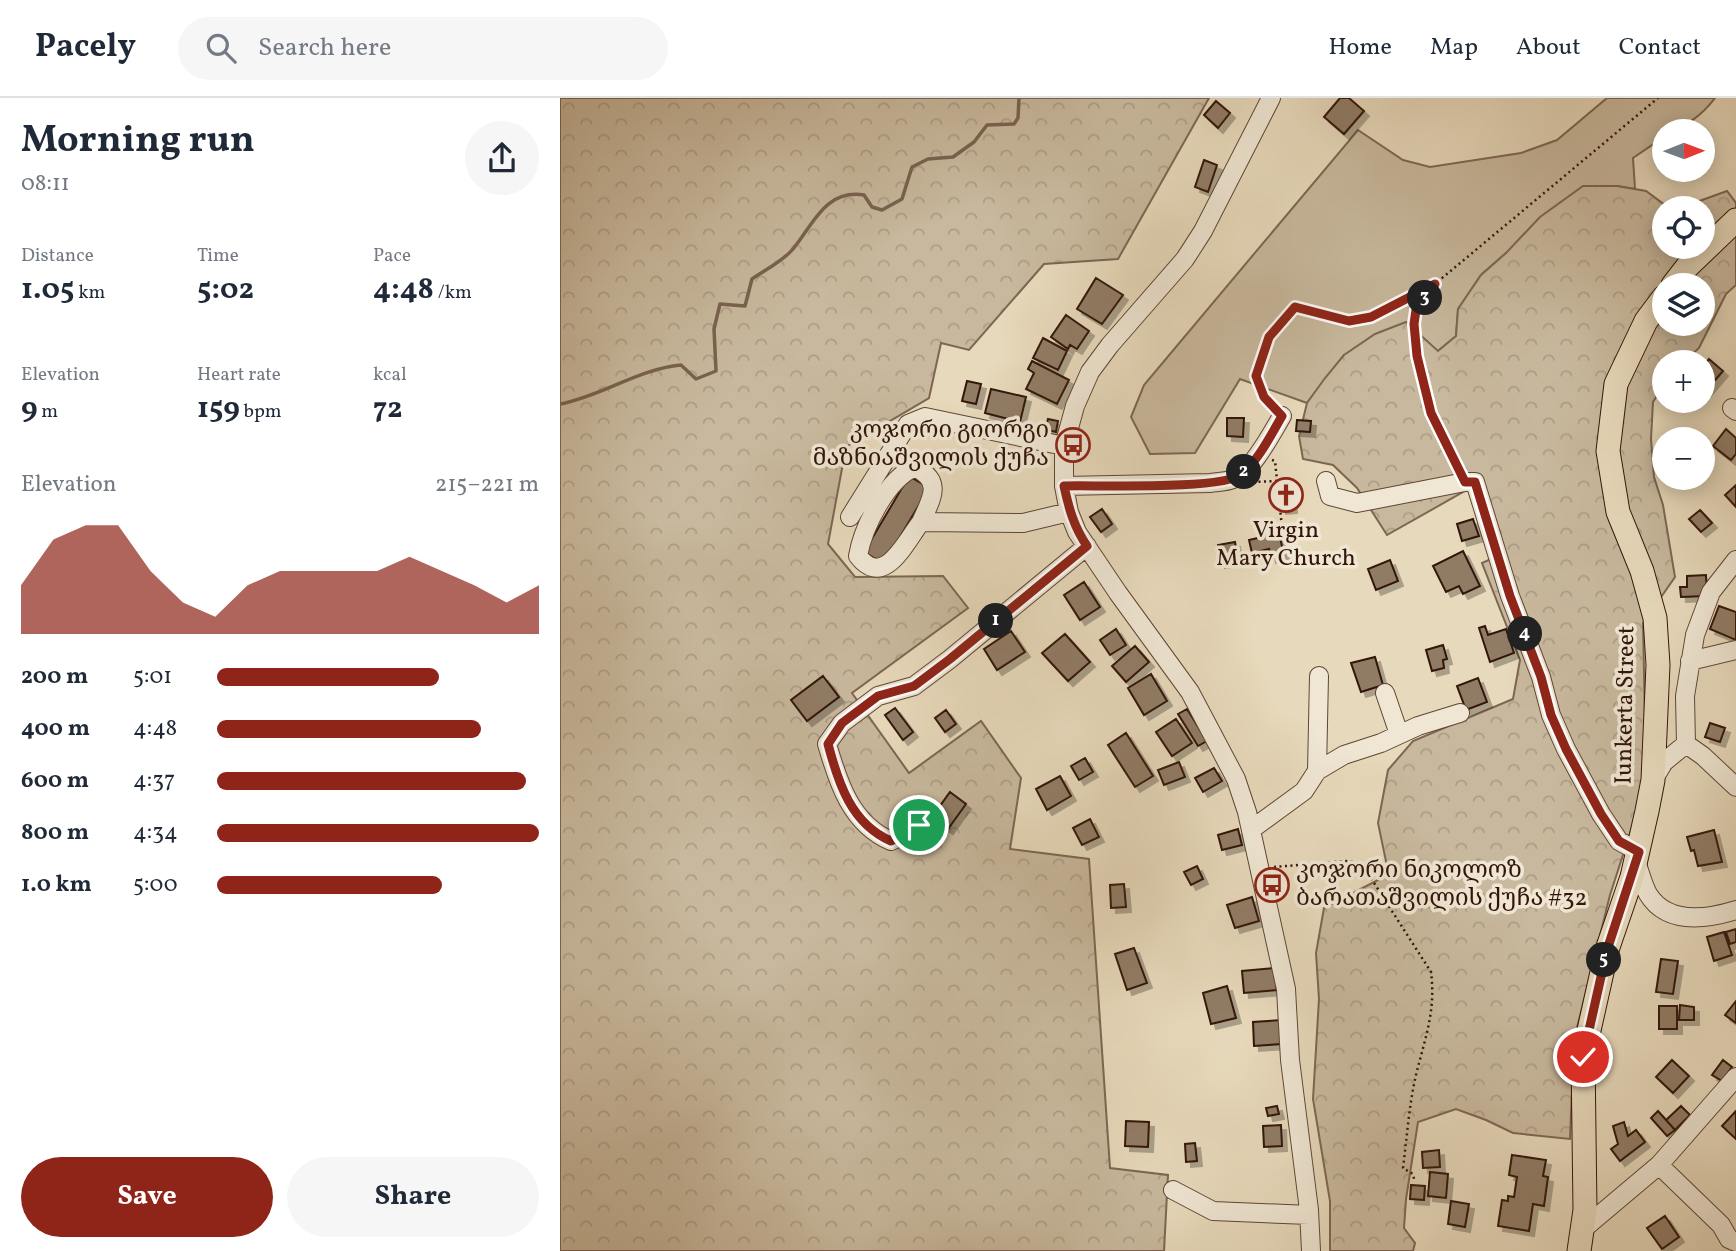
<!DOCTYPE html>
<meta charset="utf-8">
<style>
body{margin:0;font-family:Vollkorn,"Noto Serif Georgian",serif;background:#f6f6f7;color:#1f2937;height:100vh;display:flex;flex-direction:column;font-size:26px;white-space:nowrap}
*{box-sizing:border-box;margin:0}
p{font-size:23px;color:#747a83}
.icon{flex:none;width:38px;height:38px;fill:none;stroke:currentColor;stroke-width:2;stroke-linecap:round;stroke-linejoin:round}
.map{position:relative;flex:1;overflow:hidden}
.side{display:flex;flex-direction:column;background:#fff;width:560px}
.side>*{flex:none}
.needle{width:46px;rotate:89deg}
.fabs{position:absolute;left:1092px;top:21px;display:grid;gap:14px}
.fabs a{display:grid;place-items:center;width:63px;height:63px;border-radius:50%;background:#fff;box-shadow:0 4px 18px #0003;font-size:35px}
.pin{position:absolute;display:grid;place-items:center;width:60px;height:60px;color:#fff;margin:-30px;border:4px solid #fff;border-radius:50%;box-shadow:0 2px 7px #0007}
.km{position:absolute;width:35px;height:35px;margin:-18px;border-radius:50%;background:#222;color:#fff;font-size:19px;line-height:35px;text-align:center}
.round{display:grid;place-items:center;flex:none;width:74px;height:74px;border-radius:37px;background:#f6f6f7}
.headline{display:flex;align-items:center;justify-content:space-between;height:119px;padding:0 21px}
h1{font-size:38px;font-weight:700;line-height:52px}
.stats{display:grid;grid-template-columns:repeat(3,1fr);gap:10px;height:119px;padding:7px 21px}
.stats div{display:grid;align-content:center}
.stats b{font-size:30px;font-weight:700}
.stats small{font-size:19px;font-weight:400}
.stats p{font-size:19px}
.chart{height:196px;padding:14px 21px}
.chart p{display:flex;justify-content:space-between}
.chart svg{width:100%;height:126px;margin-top:7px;fill:#8f2418;opacity:.7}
.action{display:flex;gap:14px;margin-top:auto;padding:14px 21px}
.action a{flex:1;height:80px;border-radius:42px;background:#8f2418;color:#fff;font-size:28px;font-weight:700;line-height:80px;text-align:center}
.action a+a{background:#f6f6f7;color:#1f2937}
ul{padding:0 21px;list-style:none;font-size:23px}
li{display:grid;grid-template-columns:112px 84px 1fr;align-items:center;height:52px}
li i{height:18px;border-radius:9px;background:#8f2418}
header{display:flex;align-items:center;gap:42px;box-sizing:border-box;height:98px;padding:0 35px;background:#fff;border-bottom:2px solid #e0e1e3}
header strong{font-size:33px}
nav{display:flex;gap:38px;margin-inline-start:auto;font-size:24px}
.search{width:490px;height:63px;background:#f6f6f7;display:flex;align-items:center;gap:18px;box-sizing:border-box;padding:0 24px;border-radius:38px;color:#747a83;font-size:26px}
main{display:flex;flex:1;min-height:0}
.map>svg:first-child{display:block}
.green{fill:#c8b89d;stroke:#7d6652;stroke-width:2}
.forest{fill:url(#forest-crowns);stroke:#7d6652;stroke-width:2;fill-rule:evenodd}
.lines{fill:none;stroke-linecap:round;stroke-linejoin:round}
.stream{stroke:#79624f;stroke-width:3.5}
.building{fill:#907b65;stroke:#321508;stroke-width:2;filter:url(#shadow)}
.minor-casing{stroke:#5f4635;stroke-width:20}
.major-casing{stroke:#321508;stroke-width:25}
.path{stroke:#321508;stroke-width:2.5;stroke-dasharray:2 3.5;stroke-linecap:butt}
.minor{stroke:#efe6d3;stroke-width:18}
.major{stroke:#e7d9bb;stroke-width:23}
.route-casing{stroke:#fff;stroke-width:14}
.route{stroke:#8f2418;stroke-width:9}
.labels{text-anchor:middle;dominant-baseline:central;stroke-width:7;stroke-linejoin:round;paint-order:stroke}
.poi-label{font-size:24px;fill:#321508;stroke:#efe6d3;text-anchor:end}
.street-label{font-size:24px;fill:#321508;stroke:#efe6d3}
</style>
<header>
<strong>Pacely</strong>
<div class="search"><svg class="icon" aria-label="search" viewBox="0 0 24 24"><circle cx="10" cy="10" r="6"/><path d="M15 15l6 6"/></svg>Search here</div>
<nav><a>Home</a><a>Map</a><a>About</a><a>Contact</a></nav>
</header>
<main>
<section class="side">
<div class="headline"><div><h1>Morning run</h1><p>08:11</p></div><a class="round"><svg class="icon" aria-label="share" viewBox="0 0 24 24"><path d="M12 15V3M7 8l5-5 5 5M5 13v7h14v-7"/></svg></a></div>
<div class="stats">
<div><p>Distance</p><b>1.05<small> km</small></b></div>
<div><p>Time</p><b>5:02</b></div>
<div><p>Pace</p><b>4:48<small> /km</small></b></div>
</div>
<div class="stats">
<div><p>Elevation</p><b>9<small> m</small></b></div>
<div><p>Heart rate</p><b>159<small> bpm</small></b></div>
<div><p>kcal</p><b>72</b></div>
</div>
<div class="chart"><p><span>Elevation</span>215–221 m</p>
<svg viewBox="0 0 160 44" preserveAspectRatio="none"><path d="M0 44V27L10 11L20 6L30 6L40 22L50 33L60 38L70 27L80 22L90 22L100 22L110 22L120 17L130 22L140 27L150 33L160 27V44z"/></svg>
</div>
<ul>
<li><b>200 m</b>5:01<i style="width:69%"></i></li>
<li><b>400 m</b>4:48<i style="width:82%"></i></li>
<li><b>600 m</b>4:37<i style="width:96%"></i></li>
<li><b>800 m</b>4:34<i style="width:100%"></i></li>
<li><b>1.0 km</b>5:00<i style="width:70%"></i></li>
</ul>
<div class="action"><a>Save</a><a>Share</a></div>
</section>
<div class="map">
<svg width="1176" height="1153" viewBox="0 0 1176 1153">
<defs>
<pattern id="forest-crowns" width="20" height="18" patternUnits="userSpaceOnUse" patternTransform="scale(1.75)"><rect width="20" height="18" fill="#c8b89d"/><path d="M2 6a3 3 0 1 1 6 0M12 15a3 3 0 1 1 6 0" fill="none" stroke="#ac9d86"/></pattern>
<filter id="shadow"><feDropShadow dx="5" dy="5" stdDeviation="0" flood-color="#0004"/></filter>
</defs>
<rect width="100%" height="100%" fill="#e7d9bb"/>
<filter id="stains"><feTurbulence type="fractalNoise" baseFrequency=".00286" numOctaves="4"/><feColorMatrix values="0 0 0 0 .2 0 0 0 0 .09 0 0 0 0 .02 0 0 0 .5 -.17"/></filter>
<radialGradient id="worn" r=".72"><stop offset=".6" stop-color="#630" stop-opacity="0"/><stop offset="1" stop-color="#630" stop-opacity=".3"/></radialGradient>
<path class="green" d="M1047,0H1155C1144,15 1123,33 1104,33V39L1073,60L1075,91L1057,88L946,155L921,177L898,211L896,238L878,253L784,257L747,305L680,281L635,355L590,356L571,319L584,287L798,32L843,62L870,69L961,55L997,42Z"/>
<path class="forest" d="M0,0H649L558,161L484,166L409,252L381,245L369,300L286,349L268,446L295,479L383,478L408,510L292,595L349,675L421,623L461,680L450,751L529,761L550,1070L608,1077L604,1153H0Z
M1023,88H1057L1086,93L1109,110H1104V149H1143V110H1120L1167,93L1176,105V187L1166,196L1139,250L1124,264H1104V287L1093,304L1091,341L1094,379L1103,407L1115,479L1083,525L1085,624L1083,695L1050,797L1014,942L1010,1041L953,1035L926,1022L896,1011L858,1024L846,1101L844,1130L855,1145L853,1153H770V1103L753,1001L759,901L756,855L764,810L820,781L827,768L818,725L828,672L853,643L953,601L960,562L922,465L942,456L912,389L827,437L797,390L773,367L743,361L739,338L747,305L765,280L784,257L815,236L846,224L878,253L896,238L898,211L921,177L946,155L980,119ZM1104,187H1143V226H1104Z"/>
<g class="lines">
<path class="stream" d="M0,306C42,298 78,271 121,267L136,281L156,273L154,231L160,206L185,208L192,181C205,172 223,163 233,151C253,127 265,91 304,97L312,109L322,112L342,101L352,69L368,61L393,59L414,44L427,27L454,26L458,20L459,0"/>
</g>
<path class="building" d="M780,0H789L804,13L784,36L764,19Z
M656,3L670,15L658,30L644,17Z
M644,62L657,67L648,94L635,89Z
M536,180L563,197L542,226L517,211Z
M506,217L529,233L517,251L510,247L508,251L491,239Z
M483,240L507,253L498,272L473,260Z
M1149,261L1163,273L1143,296V268Z
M472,263L509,282L497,306L466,291L474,275L468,271Z
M407,283L421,286L416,306L402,303Z
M431,291L466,299L460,324L425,315Z
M667,320H684L683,339L667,338Z
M488,321L498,323L496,334L485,331Z
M737,322L751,323L750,334L736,333Z
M1166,331L1176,340V356L1171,362L1153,348Z
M349,378L369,390L324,466L304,454Z
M731,383L732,410L721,411L719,384Z
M1176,387V409L1165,397Z
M542,411L552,426L541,434L530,419Z
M1140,412L1152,425L1141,434L1129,421Z
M913,421L919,438L902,443L897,426Z
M719,435L724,457L711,460L709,451L692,455L689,442Z
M675,444L678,462L660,465L658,447Z
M903,453L920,488L903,496L899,488L886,494L873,468Z
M830,462L838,483L816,492L808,471Z
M1146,477L1147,498L1121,499L1120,489H1127V478Z
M524,484L540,509L520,522L504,497Z
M1159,508L1176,514V542L1150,531Z
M925,528L928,537L946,531L954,555L930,564L919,530Z
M556,531L566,547L550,557L540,542Z
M451,533L465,554L437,572L424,551Z
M505,536L530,564L508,583L482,555Z
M883,547L887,561L883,562L884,570L872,573L866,552Z
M575,548L589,564L566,584L552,568Z
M815,559L823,587L801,594L791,565Z
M591,576L607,603L584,617L568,590Z
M263,578L279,599L247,623L231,602Z
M918,580L927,604L906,612L897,588Z
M335,610L353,634L343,642L325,617Z
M627,611L647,643L638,648L618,616Z
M386,612L396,626L385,634L375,620Z
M616,621L632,645L612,658L596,634Z
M1150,625L1165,630L1160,644L1145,639Z
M566,635L593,678L575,689L548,647Z
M525,660L533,674L519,682L511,668Z
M619,664L625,679L604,687L598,672Z
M654,670L662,683L643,694L635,680Z
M500,678L511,698L487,712L476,691Z
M390,694L406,706L388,731L372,719Z
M530,721L539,739L522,747L513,730Z
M678,731L682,747L662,752L658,737Z
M1154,732L1162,764L1138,768L1134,752L1131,753L1127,739Z
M637,768L643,781L631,787L624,774Z
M564,786L566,809L551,810L550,787Z
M692,799L699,823L675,830L667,807Z
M1176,831V844L1170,846L1166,834Z
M1164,834L1172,857L1154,863L1147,839Z
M574,850L587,885L567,892L555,856Z
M1101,861L1118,863L1113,896L1096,894Z
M714,870L717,892L684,895L682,873Z
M667,888L676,920L651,926L643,895Z
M1176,903V925L1165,917Z
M1120,907L1134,909V922H1119Z
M1099,908H1117V931H1099Z
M721,922L722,946L694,948L693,924Z
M1112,962L1129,978L1113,995L1096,979Z
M1163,962L1172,969L1162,983L1152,977Z
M717,1008L719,1016L708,1018L706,1010Z
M1121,1008L1130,1017L1115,1032L1106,1022Z
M1098,1013L1115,1032L1107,1038L1091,1020Z
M1176,1013V1041L1162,1028Z
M566,1023L589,1024L588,1049L565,1048Z
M1064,1024L1068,1038L1076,1032L1085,1044L1060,1063L1051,1051L1058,1046L1053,1028Z
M721,1027L722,1048L704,1049L703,1028Z
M635,1045L637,1063L626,1064L625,1046Z
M879,1052L880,1069L863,1070L862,1054Z
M952,1057L986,1062L983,1078L988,1079L984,1108L973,1106L969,1133L938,1128L942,1102L948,1103V1098L954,1099L957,1079L949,1077Z
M870,1074L888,1076L886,1100L868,1098Z
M851,1087L865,1088L864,1102L850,1101Z
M891,1103L909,1106L905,1129L888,1126Z
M1105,1118L1119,1139L1102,1151L1087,1130Z"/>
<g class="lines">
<g class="minor-casing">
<path id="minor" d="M711,0L643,133L625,161L550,247L530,274L515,308L504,348V388L509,414L517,434L558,495L630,594L676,681L687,714L726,891L730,962L749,1112L751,1153
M1172,310L1176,313
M766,383L770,398L797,405L905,384H915L950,498L981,579L991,617L1006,651L1041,716L1059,743L1079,754
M504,388L650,385C657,384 666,384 673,381C691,375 712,335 722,318
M290,419L348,326L365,319L504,348
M361,424C371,401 384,384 355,369C327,381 303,429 298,458C324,492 346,443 361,424L463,425L509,414
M1130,563L1176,552
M825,595L839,636
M1126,646L1143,658L1176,689
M757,673L784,657L821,645L858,628L900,615
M1093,682L1104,664L1126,646L1125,598L1135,537L1151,494L1176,462
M360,727L344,737L331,743C291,726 278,684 267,646L282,625L318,598L354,588L390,561L527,448
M692,731L744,693L757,673L759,578
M1076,764C1080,774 1083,787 1088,796C1107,827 1147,821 1176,812
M1099,1067L1161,1127L1169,1141L1176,1144
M613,1092L653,1113L749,1117
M1023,1131L1099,1067L1176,979"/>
</g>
<g class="major-casing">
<path id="major" d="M1113,187L1127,169L1176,122
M1019,1153L1025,1112L1023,959L1047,852L1072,779L1087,713L1093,682L1098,567L1095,520L1082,473L1058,414L1048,353L1056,286L1086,223L1104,199"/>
</g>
<path class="path" d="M873,189L856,212L854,226L857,258L871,315L899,371
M713,308L704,299L696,278L709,239L735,209L789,223L811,219L875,186L1098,0
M712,362L715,363L722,429L737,443
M693,384L717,383
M711,436L722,429
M714,769L786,763L795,764L807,774L871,874C876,913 865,940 856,977C849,1007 847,1039 843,1070L853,1076L854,1081"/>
<use href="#minor" class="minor"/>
<use href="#major" class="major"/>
</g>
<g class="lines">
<g class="route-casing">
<path id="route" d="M359,727L344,737L331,743C291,726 278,684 268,646L282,625L318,598L354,588L390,561L527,448C514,429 509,411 504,388C535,387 664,392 682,376C699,361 711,337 722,318L704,299L696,278L709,239L735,209L789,223L811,219L875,186L856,212L854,226L857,258L871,315L905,384H915L950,498L981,579L991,617L1006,651L1041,716L1059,743L1079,754L1047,852L1023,959"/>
</g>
<use href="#route" class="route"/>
</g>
<defs>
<g id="bus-ring" transform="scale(1.75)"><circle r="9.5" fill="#efe6d3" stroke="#8f2418" stroke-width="1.5"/><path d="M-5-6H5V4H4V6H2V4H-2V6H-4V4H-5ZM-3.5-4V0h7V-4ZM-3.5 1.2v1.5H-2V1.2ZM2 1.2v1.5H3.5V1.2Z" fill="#8f2418"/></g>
<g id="church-ring" transform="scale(1.75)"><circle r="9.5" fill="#efe6d3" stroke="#8f2418" stroke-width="1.5"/><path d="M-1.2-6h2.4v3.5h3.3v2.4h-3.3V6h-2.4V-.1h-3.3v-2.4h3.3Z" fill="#8f2418"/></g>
</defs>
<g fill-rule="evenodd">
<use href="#bus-ring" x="513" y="347"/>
<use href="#church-ring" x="726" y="397"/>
<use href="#bus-ring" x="712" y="787"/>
</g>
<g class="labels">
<g class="poi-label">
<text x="489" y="333">კოჯორი გიორგი<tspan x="489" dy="28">მაზნიაშვილის ქუჩა</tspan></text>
<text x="726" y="433" text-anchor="middle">Virgin<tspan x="726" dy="28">Mary Church</tspan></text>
<text x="736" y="773" text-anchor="start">კოჯორი ნიკოლოზ<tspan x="736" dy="28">ბარათაშვილის ქუჩა #32</tspan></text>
</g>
<g class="street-label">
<text transform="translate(1066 607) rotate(-89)">Iunkerta Street</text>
</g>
</g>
<rect width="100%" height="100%" filter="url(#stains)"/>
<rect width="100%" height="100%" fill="url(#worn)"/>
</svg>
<div class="fabs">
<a><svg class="needle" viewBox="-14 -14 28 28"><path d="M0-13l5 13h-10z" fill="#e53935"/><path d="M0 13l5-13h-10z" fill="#747a83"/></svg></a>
<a><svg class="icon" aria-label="locate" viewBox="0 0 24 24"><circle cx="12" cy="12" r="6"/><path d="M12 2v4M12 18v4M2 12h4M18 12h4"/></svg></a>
<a><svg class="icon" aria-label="layers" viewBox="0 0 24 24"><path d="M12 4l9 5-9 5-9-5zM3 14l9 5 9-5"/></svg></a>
<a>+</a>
<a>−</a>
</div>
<div class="pin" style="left:359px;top:727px;background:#1e9e55"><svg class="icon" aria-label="arrive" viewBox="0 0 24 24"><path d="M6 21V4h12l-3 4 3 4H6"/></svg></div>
<div class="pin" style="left:1023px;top:959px;background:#d93025"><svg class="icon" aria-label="check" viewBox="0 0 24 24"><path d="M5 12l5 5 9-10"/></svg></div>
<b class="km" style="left:436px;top:523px">1</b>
<b class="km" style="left:684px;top:374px">2</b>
<b class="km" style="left:865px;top:200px">3</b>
<b class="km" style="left:965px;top:536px">4</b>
<b class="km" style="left:1044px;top:862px">5</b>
</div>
</main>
